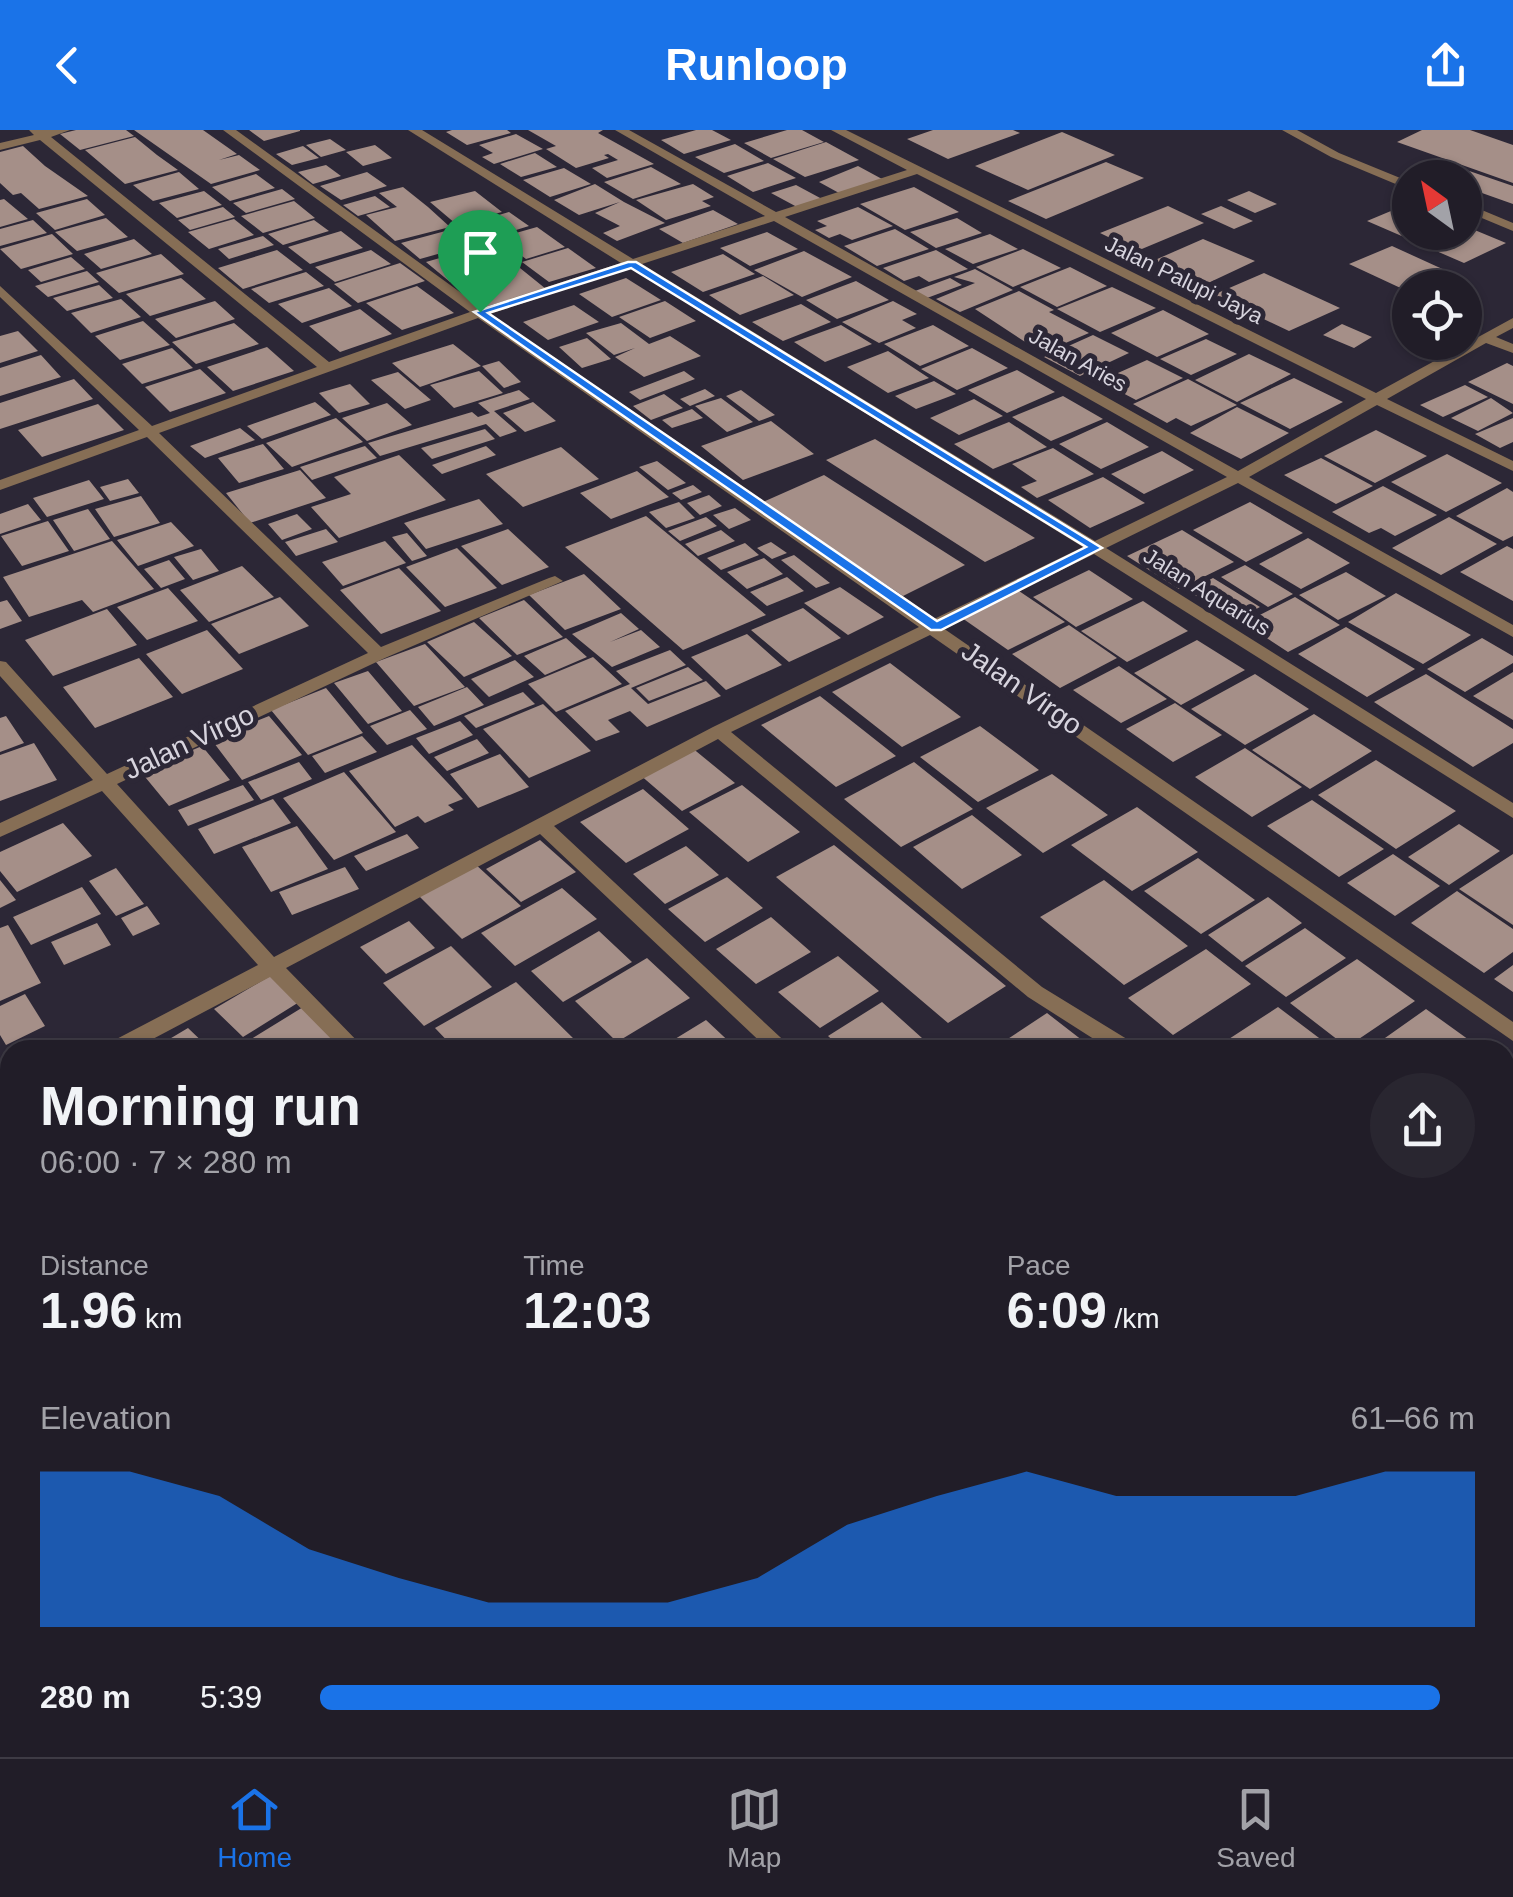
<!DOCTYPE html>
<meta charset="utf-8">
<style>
body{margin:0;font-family:Arial,sans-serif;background:#292630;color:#f1f3f6;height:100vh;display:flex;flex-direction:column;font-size:38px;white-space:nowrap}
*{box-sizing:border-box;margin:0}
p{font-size:32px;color:#a2a2a8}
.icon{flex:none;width:55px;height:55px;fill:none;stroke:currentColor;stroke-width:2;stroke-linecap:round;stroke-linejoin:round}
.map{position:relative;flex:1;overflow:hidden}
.details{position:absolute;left:0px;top:910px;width:1515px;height:718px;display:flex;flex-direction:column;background:#211d28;border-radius:30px 30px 0 0;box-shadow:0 2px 8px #0004,0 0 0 2px #3e3b45}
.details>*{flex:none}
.needle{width:65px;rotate:327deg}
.buttons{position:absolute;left:1392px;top:30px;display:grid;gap:20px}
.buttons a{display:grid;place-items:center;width:90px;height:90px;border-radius:50%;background:#211d28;box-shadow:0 2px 8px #0004,0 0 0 2px #3e3b45;font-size:50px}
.pin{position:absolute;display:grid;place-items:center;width:85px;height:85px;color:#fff;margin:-102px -42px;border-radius:50% 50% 50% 0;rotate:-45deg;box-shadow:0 0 10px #0007}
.pin .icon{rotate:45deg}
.round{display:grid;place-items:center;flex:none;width:105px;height:105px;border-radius:52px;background:#292630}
.head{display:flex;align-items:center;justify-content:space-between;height:170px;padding:0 40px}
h1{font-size:55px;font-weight:700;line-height:75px}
.stats{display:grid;grid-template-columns:repeat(3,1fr);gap:15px;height:170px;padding:10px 40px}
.stats div{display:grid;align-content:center}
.stats b{font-size:50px;font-weight:700}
.stats small{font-size:28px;font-weight:400}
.stats p{font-size:28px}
.chart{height:280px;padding:20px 40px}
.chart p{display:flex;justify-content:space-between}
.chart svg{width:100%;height:180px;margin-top:10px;fill:#1a73e8;opacity:.7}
ul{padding:0 40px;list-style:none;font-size:32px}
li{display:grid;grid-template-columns:160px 120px 1fr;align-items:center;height:75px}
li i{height:25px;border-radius:12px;background:#1a73e8}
header{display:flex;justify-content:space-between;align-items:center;height:130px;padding:0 40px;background:#1a73e8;color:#fff;font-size:45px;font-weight:700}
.tab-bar{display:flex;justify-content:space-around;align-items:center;height:140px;border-top:2px solid #3e3b45;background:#211d28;font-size:28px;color:#a2a2a8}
.tab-bar a{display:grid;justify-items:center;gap:5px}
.tab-bar .on{color:#1a73e8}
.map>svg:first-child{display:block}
.building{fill:#a58f88}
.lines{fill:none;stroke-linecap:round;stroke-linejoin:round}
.minor{fill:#866e55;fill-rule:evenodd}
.route{fill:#1a73e8;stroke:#fff;stroke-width:2.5;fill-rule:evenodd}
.labels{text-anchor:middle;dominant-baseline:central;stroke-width:10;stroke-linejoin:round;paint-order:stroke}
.far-street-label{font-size:22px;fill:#d7d4de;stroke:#2c2736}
.street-label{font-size:28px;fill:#d7d4de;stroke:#2c2736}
</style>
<header><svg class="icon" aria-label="back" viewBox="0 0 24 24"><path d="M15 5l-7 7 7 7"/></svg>Runloop<svg class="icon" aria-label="share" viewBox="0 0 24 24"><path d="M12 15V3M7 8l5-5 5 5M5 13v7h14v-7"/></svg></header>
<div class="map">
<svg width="1513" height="1627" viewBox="0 0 1513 1627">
<rect width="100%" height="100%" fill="#2c2736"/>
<path class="building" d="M76,0H126L134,6L80,20L60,4Z
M134,0H203L237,24L219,30L239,25L260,40L211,54Z
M249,0H300V1L264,11Z
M452,0H507L511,3L467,15L446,2Z
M528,0H603L598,3L654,34L607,48L592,38L618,30L608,24L604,25L609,28L576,38L546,19L556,16Z
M696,0H712L731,10L684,24L661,10Z
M787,0H802L824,12L771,28L744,13Z
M933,0H1013L1020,3L948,29L907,9Z
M1422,0H1470L1513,15V53L1397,12Z
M1062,2L1115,25L1028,60L975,36Z
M516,4L543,19L494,34L482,27L493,23L479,15Z
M135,7L157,25L178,40L125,54L85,20Z
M330,9L346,20L321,27L306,15Z
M826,12L859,30L805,47L773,29Z
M735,14L764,31L724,43L695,27Z
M375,15L392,28L363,36L346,22Z
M23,16L45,36L88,66L39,79L21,63L13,65L0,53V22Z
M303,16L319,28L292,35L276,24Z
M535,23L557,37L521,47L500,34Z
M1106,32L1144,48L1046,89L1008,71Z
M1443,32L1513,56V74L1465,57V48H1414Z
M768,33L796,48L753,62L727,46Z
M326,35L341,46L313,54L298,42Z
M858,36L882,49L839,63L819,52Z
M651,37L681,54L633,69L604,52Z
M564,38L591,54L550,67L523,50Z
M179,42L199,59L153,71L133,55Z
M367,42L387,56L341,70L320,56Z
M256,44L275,58L230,71L212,57Z
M595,54L624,72L665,93L617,111L603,103L620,96L595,83L620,72L579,85L554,70Z
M693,54L714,67L702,71L711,76L666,90L636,70Z
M796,55L822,69L797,77L771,63Z
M403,57L428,77L450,97L395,111L366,85L397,77L379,63Z
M914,57L959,82L905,100L860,74Z
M282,59L295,69L246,83L233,73Z
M204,61L222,75L177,88L159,73Z
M475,61L502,82L456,94L430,72Z
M1249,61L1277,74L1255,83L1227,70Z
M375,66L390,77L358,86L343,75Z
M4,69L28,89L0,97V70Z
M87,69L105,85L55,100L36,83Z
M294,71L315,88L263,103L241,86Z
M1410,73V102H1465V96L1506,113L1464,133L1367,91Z
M1168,76L1204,93L1137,121L1100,103Z
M1221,76L1253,91L1234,99L1201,84Z
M223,77L235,87L190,100L178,90Z
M858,77L893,96L852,110L840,104L829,108L815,100L827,96L817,91Z
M713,80L738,94L683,113L659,99Z
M509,82L529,96L490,108L471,93Z
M106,88L128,107L77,121L55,102Z
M957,88L982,103L936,118L910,102Z
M234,89L254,105L209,119L188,102Z
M33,90L47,103L0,116V99Z
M314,90L329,101L283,115L268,104Z
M464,96L484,111L420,129L401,113Z
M537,97L565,117L526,129L498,108Z
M895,99L929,119L877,136L844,116Z
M341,101L363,118L310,134L288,117Z
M767,102L798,119L750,136L720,118Z
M52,104L73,124L21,139L0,119Z
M990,104L1018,119L973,134L945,119Z
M263,106L274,115L229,129L218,119Z
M134,109L152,124L101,139L84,124Z
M1203,109L1255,131L1206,154L1155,130Z
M488,114L513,133L450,152L426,132Z
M1392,116L1449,142L1438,147L1452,153L1441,158L1422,155L1407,161L1349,134Z
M568,118L596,138L549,152L522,132Z
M1023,119L1061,138L1013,157L976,137Z
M277,120L303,140L243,159L218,138Z
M371,120L391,134L335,152L315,137Z
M936,120L968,139L929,152L919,146L904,151L883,138Z
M804,121L852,147L802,167L754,140Z
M161,124L184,144L119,163L96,143Z
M723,124L755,144L703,162L671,142Z
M71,127L85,139L41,152L28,140Z
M400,133L425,151L358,173L334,154Z
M515,134L546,159L485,177L455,152Z
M1070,137L1107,156L1057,177L1020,157Z
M975,139L1013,160L960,182L936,169L975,153L954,147Z
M87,141L99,152L48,167L35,156Z
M306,142L324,156L269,173L251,159Z
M1264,143L1340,178L1289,201L1213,165Z
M763,146L794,165L740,185L709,165Z
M181,148L206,169L150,186L126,164Z
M626,148L661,170L612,187L579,164Z
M950,148L962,155L927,168L915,161Z
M856,151L889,170L837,189L806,170Z
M99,155L113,168L67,181L53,168Z
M417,156L454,183L402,200L366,173Z
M1112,157L1156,178L1100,202L1057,179Z
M329,158L352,176L302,193L278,174Z
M1019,161L1054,180L1049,182L1089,203L1042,223L975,179Z
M121,169L141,187L91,203L71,183Z
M215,171L235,189L176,208L155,189Z
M665,171L696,191L650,208L619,187Z
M893,171L917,184L902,190L916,198L879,213L842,192Z
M801,174L831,192L783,211L752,192Z
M574,175L599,192L548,210L523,192Z
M360,179L392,204L340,222L309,196Z
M1163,180L1209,204L1157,227L1111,203Z
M143,191L170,215L120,230L95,206Z
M234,193L259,214L196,234L172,212Z
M621,193L649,214L670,206L701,226L644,247L615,227L635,218L614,225L586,203Z
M1342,194L1372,207L1354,218L1323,205Z
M841,195L872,214L825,232L794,212Z
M933,195L969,216L920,236L884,214Z
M18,201L38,221L0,233V206Z
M1093,205L1129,223L1080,246L1044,227Z
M587,208L611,229L582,238L559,217Z
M1206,209L1237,224L1191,245L1160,229Z
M453,214L481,236L420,257L392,233Z
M267,217L294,241L233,261L207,237Z
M172,218L193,238L142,254L122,234Z
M972,218L1008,238L957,260L921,239Z
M888,221L929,248L888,263L847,237Z
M1249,224L1291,244L1237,272L1195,250Z
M41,225L61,247L0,266V238Z
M1147,230L1183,248L1136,270L1100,251Z
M499,231L521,252L504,258L482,236Z
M1507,233L1513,236V274L1468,252Z
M200,239L226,263L170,282L145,257Z
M1017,240L1055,262L1007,283L968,260Z
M479,241L503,263L454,278L430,255Z
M684,241L695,249L640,270L629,262Z
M398,242L431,270L405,279L371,250Z
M1294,248L1343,272L1290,299L1240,273Z
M74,249L93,269L0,299V273Z
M1188,249L1237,275L1191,296L1176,288L1167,293L1133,274Z
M934,251L956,264L916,279L895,266Z
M350,254L370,274L339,283L319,263Z
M1465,255L1488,267L1443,287L1420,275Z
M705,259L715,266L690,276L680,269Z
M519,260L530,269L494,281L517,301L500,307L486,294L380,326L368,313L472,282L478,287L490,283L478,273Z
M741,260L775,285L759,291L726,266Z
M664,264L683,278L651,290L633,276Z
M1063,266L1103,289L1051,311L1012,287Z
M721,268L753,292L727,302L695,276Z
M1491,268L1513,283L1478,301L1451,288Z
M974,269L1003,286L959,305L930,288Z
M315,272L331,285L262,309L247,296Z
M533,272L556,291L525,302L503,283Z
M387,273L412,295L367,311L342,288Z
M98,274L124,300L42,327L18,300Z
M1237,277L1289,303L1241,329L1190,303Z
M692,279L703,288L672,298L662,290Z
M336,288L363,312L292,337L266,313Z
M1513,288V312L1500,318L1475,304Z
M771,291L814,324L743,350L701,316Z
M1009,292L1047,317L993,339L954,314Z
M1107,292L1149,317L1101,339L1059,314Z
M240,298L255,310L205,328L190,316Z
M485,299L495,309L432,329L421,318Z
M1376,300L1427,326L1375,353L1324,326Z
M875,309L1035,408L985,432L826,330Z
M263,314L284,339L239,353L218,328Z
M365,316L377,328L312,350L300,337Z
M486,316L496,325L442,344L432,335Z
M561,317L599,349L523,377L486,344Z
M1053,318L1094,344L1037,368L1021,357L1037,351L1012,334Z
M1162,321L1194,340L1144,364L1111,344Z
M1447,324L1502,353L1446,382L1391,352Z
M399,325L446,370L339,408L311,377L351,364L334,347Z
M1321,328L1373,356L1336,374L1284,345Z
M657,331L686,353L668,360L639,337Z
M300,340L326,368L250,393L226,363Z
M637,341L669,367L611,389L580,363Z
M824,345L965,435L903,466L763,372Z
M1103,347L1145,373L1090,398L1048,370Z
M128,349L139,363L110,371L100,357Z
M89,350L104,369L47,387L33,368Z
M693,355L702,362L681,370L672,363Z
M1383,356L1437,385L1395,406L1381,398L1369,403L1332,382Z
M1507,358L1513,362V406L1503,411L1456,386Z
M709,365L722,376L700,385L687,373Z
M141,366L160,393L114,407L95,379Z
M479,369L503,394L426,419L404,393Z
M679,372L695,388L666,398L649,382Z
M1250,372L1303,403L1246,432L1193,400Z
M28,374L41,390L0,404V384Z
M735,378L751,390L729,399L713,385Z
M88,379L110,409L74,421L53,390Z
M297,384L312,399L282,410L268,394Z
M646,386L766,485L683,520L565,417Z
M706,387L717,396L680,411L668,401Z
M1449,387L1497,414L1441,445L1392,418Z
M48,391L69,421L22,436L1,406Z
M171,392L194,416L138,436L117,410Z
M326,399L338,412L296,426L285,412Z
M508,399L549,437L502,455L461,416Z
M721,400L735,411L698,426L685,414Z
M1182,400L1234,432L1179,459L1127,426Z
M407,403L427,426L412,431L392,407Z
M1308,408L1350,433L1301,459L1259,434Z
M112,411L154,459L93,482L82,470L29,487L3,447Z
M385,411L406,433L343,456L322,432Z
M771,412L787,423L772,429L757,418Z
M745,413L759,425L721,440L707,428Z
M1507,416L1513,419V471L1460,442Z
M457,418L497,458L445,477L406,437Z
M201,419L219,441L193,450L174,427Z
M794,425L830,453L816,458L781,430Z
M764,428L783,444L747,459L727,442Z
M169,430L185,449L161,458L144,439Z
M1245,435L1293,464L1268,477L1221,447Z
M242,436L274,467L209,492L180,460Z
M399,438L441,481L381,504L340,460Z
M1089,440L1133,469L1076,497L1033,467Z
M1346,442L1386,466L1338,490L1299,465Z
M584,444L621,479L565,500L529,465Z
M787,447L804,461L767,476L750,462Z
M1213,448L1260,477L1235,490L1188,461Z
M840,457L884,487L848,505L804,473Z
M168,458L198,491L147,510L117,477Z
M1019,461L1065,492L1008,520L962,488Z
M1396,463L1471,505L1423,534L1348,492Z
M280,467L309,496L239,524L211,494Z
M1295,467L1340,495L1288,522L1244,493Z
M7,470L22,491L0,499V472Z
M524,470L563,507L517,525L479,488Z
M1143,471L1188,501L1127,532L1081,501Z
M803,478L841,508L789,532L751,500Z
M107,479L137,515L53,546L25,510Z
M621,483L639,499L610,512L641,500L660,517L612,537L572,504Z
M474,492L512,526L464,547L427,512Z
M1069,495L1117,528L1060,558L1012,524Z
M1346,497L1415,539L1367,567L1298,524Z
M207,500L243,539L182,564L146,524Z
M747,504L782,535L726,560L691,527Z
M566,508L587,527L545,545L524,526Z
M1482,508L1513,526V533L1465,562L1427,539Z
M1197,510L1245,540L1181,575L1134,543Z
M425,514L465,557L414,576L376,532Z
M670,520L686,535L631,558L648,574L706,551L721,566L647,597L630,581L608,590L620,602L596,611L565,581L630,554L616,541Z
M593,527L622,554L556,582L528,554Z
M139,528L173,567L95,598L63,557Z
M515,530L534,547L489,567L471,549Z
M890,533L961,587L902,617L832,562Z
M1119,536L1167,569L1121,593L1073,560Z
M688,537L703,550L649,571L636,558Z
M368,541L402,581L368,594L334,553Z
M1513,542V590L1473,566Z
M1255,544L1309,579L1245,615L1191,579Z
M1426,544L1513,599V613L1473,637L1374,572Z
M467,557L484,575L434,596L418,577Z
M326,558L363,603L308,625L271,580Z
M523,562L535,574L476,598L464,586Z
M820,566L896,626L836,657L761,595Z
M1175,573L1222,605L1173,632L1126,599Z
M543,574L591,621L529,648L483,599Z
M410,580L427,599L387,615L370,596Z
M1314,584L1372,621L1310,659L1252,620Z
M6,586L24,613L0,622V588Z
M269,586L302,625L242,650L211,609Z
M460,591L473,605L429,624L416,608Z
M980,596L1039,640L978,672L920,627Z
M362,606L377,622L325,643L312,626Z
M477,609L489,623L447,641L434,627Z
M34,613L57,650L0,671V625Z
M412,615L463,669L448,675L454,680L425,693L418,686L395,697L349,641Z
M202,616L230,650L169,676L141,642Z
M691,617L735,653L682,681L639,644Z
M1245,618L1302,657L1252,687L1195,647Z
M500,624L529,657L478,678L450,644Z
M1376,630L1456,681L1396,719L1318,665Z
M299,632L312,649L261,670L248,652Z
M914,632L973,679L901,717L844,669Z
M344,642L396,702L334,730L283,668Z
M1052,644L1108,685L1043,723L986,678Z
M243,655L254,670L188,696L178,680Z
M742,655L800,702L748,732L689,682Z
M643,659L689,699L626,733L580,692Z
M273,669L291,693L214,724L198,699Z
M1312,670L1384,719L1339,747L1267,696Z
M1137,677L1198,722L1132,761L1071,715Z
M972,685L1022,725L962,759L913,717Z
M63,693L92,726L17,762L0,741V722Z
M1459,694L1500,721L1449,755L1408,727Z
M297,696L328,739L271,762L242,717Z
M407,704L419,718L366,741L354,726Z
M540,710L576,742L521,772L486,739Z
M834,715L1006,856L948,893L776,747Z
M686,716L719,745L665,774L633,744Z
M1393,724L1440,756L1395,786L1347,753Z
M1513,724V795L1459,759Z
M1198,728L1255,770L1201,804L1144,761Z
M474,733L521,776L462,809L416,763Z
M345,737L359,759L292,785L279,762Z
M116,738L144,774L116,786L89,751Z
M727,747L763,778L705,812L668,779Z
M0,750L16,770L0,778Z
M1104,750L1188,816L1124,855L1040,787Z
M82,757L101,784L31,815L13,787Z
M562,758L597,789L515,836L481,803Z
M1457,761L1513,799V822L1484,843L1411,793Z
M1268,767L1302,793L1242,832L1208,805Z
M147,776L160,794L133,806L121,788Z
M771,787L811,822L756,854L716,819Z
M409,791L435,818L386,844L360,817Z
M97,793L111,815L64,835L51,812Z
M8,795L41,853L0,871V798Z
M1305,798L1346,828L1286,867L1245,836Z
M599,801L632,832L563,872L531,841Z
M451,816L492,857L424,896L383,853Z
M1206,819L1251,854L1173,905L1128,868Z
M838,826L879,861L820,898L778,862Z
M647,828L690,868L617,912L575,871Z
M1357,829L1415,871L1347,917L1290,873Z
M1513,835V862L1494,849Z
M275,843L304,869L243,907L214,879Z
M516,852L575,910L558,920H456L435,898Z
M25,864L45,896L6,915L0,905V876Z
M882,872L922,908L902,920H843L828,906Z
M308,874L358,920H257L248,911Z
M1278,877L1335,920H1212Z
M1426,879L1483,920H1368Z
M1047,883L1087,914L1077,920L994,918Z
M706,890L738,920H657Z
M188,898L211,920H151Z
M1513,941V979L1505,973V947Z
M1505,981L1513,987V1042L1505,1048Z
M0,1006L10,1019V1091L0,1097Z
M0,1142L10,1152V1266L4,1270L0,1266Z
M1505,1229L1513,1236V1322L1505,1329Z
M1505,1387L1513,1394V1472L1505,1480Z
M10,1459V1536L0,1520V1466Z
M89,1618H127L115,1627H96Z
M161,1618H247L254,1627H149Z
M324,1618H507L514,1627H330Z
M591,1618H785L773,1627H597Z
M1096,1618H1201L1190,1627H1104Z
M1230,1618H1279L1288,1627H1220Z
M1311,1618H1405L1396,1627H1320Z
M1428,1618H1466L1476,1627H1418Z"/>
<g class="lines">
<path class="minor" d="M29,0H70L51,7L329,232L470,182L223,0H236L482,178L621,133L408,0H422L633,129L765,86L615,0H629L776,82L907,40L831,0H846L1376,263L1513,188V198L1496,207L1513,214V223L1486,213L1387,269L1513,331V341L1377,275L1249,347L1513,495V507L1238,353L1106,418L1513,673V688L1094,424L943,498L1513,892V911L930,505L731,602L1042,857L1135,914L1139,920H1111L1028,867L718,609L554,696L794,920H769L540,704L286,838L366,920H342L270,847L132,920H103L107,914L258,835L102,661L0,707V693L93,650L0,546V531L6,532L107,644L368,523L147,307L0,360V350L139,300L0,167V156L152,296L317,237L40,10L0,20V13L34,5ZM917,44L1366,269L1238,341L785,87ZM774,91L1227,347L1095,411L642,134ZM630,138L1083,417L932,490L490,184ZM478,188L919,497L713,597L274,827L117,654L385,528L563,451L555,446L549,448L381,517L159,303Z
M1282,0H1297L1339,23L1410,52V60L1331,27Z
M1465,73L1513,93V101L1465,81Z
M10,968V987L0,991V972Z
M1513,1127V1151L1505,1154V1130Z
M1505,1184L1513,1186V1210L1505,1208Z
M0,1580L10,1584V1618H22L10,1625L0,1621Z
M1505,1586L1513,1589V1622L1502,1618H1505Z
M934,1618H969L966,1627H930Z
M1030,1618H1062L1066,1627H1033Z"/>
</g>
<path class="route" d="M628,132H636L1102,418L941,500H931L474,182ZM631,138L1086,417L937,491L488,183Z"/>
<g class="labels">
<g class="far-street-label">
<text transform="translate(1184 150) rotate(26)">Jalan Palupi Jaya</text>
<text transform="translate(1078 230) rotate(29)">Jalan Aries</text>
<text transform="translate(1207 462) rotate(32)">Jalan Aquarius</text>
</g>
<g class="street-label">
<text transform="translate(1022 558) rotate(35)">Jalan Virgo</text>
<text transform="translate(189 612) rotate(-25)">Jalan Virgo</text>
</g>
</g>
</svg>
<div class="buttons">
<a><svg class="needle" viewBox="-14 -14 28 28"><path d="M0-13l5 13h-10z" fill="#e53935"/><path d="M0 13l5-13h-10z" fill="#a2a2a8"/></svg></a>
<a><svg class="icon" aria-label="locate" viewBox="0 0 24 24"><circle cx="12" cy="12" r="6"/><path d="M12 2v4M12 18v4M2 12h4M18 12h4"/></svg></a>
</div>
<div class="pin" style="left:480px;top:182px;background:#1e9e55"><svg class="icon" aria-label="arrive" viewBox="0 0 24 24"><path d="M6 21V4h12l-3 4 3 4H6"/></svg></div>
<section class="details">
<div class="head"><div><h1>Morning run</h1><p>06:00 · 7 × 280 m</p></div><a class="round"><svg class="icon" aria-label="share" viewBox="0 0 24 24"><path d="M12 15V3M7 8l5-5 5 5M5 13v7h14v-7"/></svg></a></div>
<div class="stats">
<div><p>Distance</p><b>1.96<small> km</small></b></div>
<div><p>Time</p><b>12:03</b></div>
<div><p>Pace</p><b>6:09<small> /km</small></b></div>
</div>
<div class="chart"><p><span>Elevation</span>61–66 m</p>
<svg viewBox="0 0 160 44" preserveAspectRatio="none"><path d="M0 44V6L10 6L20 12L30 25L40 32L50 38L60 38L70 38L80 32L90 19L100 12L110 6L120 12L130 12L140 12L150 6L160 6V44z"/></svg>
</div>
<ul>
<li><b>280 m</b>5:39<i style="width:97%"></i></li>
</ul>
</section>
</div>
<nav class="tab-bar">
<a class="on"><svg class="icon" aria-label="home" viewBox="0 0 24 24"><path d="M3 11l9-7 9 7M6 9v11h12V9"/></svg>Home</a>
<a><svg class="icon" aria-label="map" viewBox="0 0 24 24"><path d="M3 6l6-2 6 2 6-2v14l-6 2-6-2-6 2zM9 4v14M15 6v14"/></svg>Map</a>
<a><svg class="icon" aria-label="saved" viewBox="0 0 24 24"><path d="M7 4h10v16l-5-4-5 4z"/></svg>Saved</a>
</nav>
